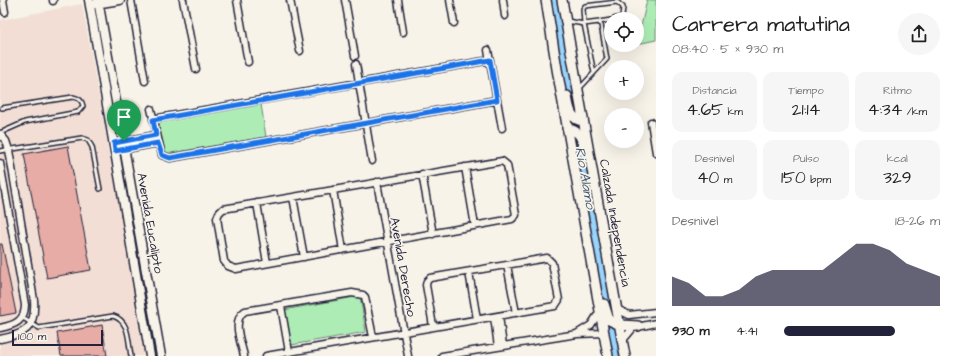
<!DOCTYPE html>
<html lang="es">
<meta charset="utf-8">
<style>
body{margin:0;font-family:"Architects Daughter",sans-serif;background:#f6f6f6;color:#222;height:100vh;display:flex;flex-direction:column;font-size:15px;white-space:nowrap}
*{box-sizing:border-box;margin:0}
p{font-size:13px;color:#767676}
.icon{flex:none;width:22px;height:22px;fill:none;stroke:currentColor;stroke-width:2;stroke-linecap:round;stroke-linejoin:round}
.map{position:relative;flex:1;overflow:hidden}
.details{display:flex;flex-direction:column;background:#fff;width:300px}
.details>*{flex:none}
.fabs{position:absolute;left:604px;top:12px;display:grid;gap:8px}
.fabs a{display:grid;place-items:center;width:40px;height:40px;border-radius:50%;background:#fff;box-shadow:0 4px 16px #0002;font-size:20px}
.scale{position:absolute;left:12px;bottom:10px;width:91px;box-sizing:border-box;padding-left:4px;border:2px solid #22223b;border-top:0;font-size:11px;line-height:14px;white-space:nowrap;color:#22223b;-webkit-text-stroke:3px #f7f3e8;paint-order:stroke}
.pin{position:absolute;display:grid;place-items:center;width:34px;height:34px;color:#fff;margin:-41px -17px;border-radius:50% 50% 50% 0;rotate:-45deg;box-shadow:0 0 4px #0007}
.pin .icon{rotate:45deg}
.round{display:grid;place-items:center;flex:none;width:42px;height:42px;border-radius:21px;background:#f6f6f6}
.head{display:flex;align-items:center;justify-content:space-between;height:68px;padding:0 16px}
h1{font-size:22px;font-weight:600;line-height:30px}
.stats{display:grid;grid-template-columns:repeat(3,1fr);gap:6px;height:68px;padding:4px 16px}
.stats div{display:grid;align-content:center;border-radius:10px;background:#f6f6f6;text-align:center}
.stats b{font-size:17px;font-weight:600}
.stats small{font-size:11px;font-weight:400}
.stats p{font-size:11px}
.chart{height:112px;padding:8px 16px}
.chart p{display:flex;justify-content:space-between}
.chart svg{width:100%;height:72px;margin-top:4px;fill:#22223b;opacity:.7}
ul{padding:0 16px;list-style:none;font-size:13px}
li{display:grid;grid-template-columns:64px 48px 1fr;align-items:center;height:30px}
li i{height:10px;border-radius:5px;background:#22223b}
main{display:flex;flex:1;min-height:0}
.map>svg:first-child{display:block}
.built{fill:#f2ded4}
.green{fill:#adecb4;stroke:#688778}
.lines{fill:none;stroke-linecap:round;stroke-linejoin:round}
.river{stroke:#9ad4fa;stroke-width:11}
.building{fill:#e7aca6;stroke:#22223b}
.lane-casing{stroke:#22223b;stroke-width:6}
.street-casing{stroke:#22223b;stroke-width:9}
.secondary-casing{stroke:#22223b;stroke-width:11}
.primary-casing{stroke:#22223b;stroke-width:12}
.lane{stroke:#f7f3e8;stroke-width:3}
.street{stroke:#f7f3e8;stroke-width:6}
.secondary{stroke:#f7f3e8;stroke-width:8}
.primary{stroke:#f7f3e8;stroke-width:9}
.route-casing{stroke:#fff;stroke-width:8}
.route{stroke:#1a73e8;stroke-width:5}
.labels{text-anchor:middle;dominant-baseline:central;stroke-width:3.5;stroke-linejoin:round;paint-order:stroke}
.street-label{font-size:13px;fill:#22223b;stroke:#f7f3e8}
.water-label{font-size:14px;font-style:italic;fill:#465774;stroke:#f7f3e8}
</style>
<main>
<div class="map">
<svg width="656" height="356" viewBox="0 0 656 356">
<rect width="100%" height="100%" fill="#f7f3e8"/>
<filter id="ink" filterUnits="userSpaceOnUse"><feTurbulence type="fractalNoise" baseFrequency=".025" numOctaves="2"/><feDisplacementMap in="SourceGraphic" scale="8" xChannelSelector="R" yChannelSelector="G"/><feConvolveMatrix kernelMatrix="1 2 1 2 8 2 1 2 1" color-interpolation-filters="sRGB"/></filter>
<g filter="url(#ink)">
<path class="built" d="M82,4L147,356H0V20Z"/>
<path class="green" d="M647,0H656V40L637,44Z
M261,104L266,137L165,154L160,132L159,122Z
M360,296L366,332L291,345L284,310Z"/>
<g class="lines">
<path class="river" d="M554,0L617,356"/>
</g>
<path class="building" d="M68,146L91,270L47,278L24,154Z
M0,244H2L16,313L0,316Z
M102,325L107,356H61L57,333Z"/>
<g class="lines">
<g class="lane-casing">
<path id="lane" d="M567,21L584,24L599,22L601,25L607,59L579,89
M599,22L611,20
M594,73L584,24L583,9L585,6L617,2L623,7L622,17L614,19
M0,133L25,122L78,112L83,106C82,100 79,98 73,97L2,108
M0,151L82,138L88,140L92,147L100,189
M23,318L39,328L113,316C130,321 128,341 131,356"/>
</g>
<g class="street-casing">
<path id="street" d="M3,0L5,12
M53,0V1
M131,0L145,81
M183,0L196,69
M237,0L248,62
M290,0L300,51
M345,0L355,56
M398,0L403,32
M450,0L454,23
M503,0L505,16
M488,50L502,128
M356,64L372,161
M151,109L162,155L170,158L497,100
M153,119L490,60
M651,122L656,153
M0,134L6,141L9,150L34,300C36,328 26,334 0,339
M114,143L156,135
M115,151L158,143
M502,161L507,165L516,215L512,219L236,269L228,266L224,261L217,218L219,213L223,209Z
M0,163L25,305C25,321 15,325 0,328
M465,167L475,226
M422,174L433,234
M377,182L408,356
M333,190L343,250
M293,197L304,257
M257,203L267,263
M507,265L516,313
M469,272L477,319
M281,306L289,352
M617,309L629,315L656,312
M499,316L503,346
M494,317L498,347
M578,333L591,325L600,311
M623,340L633,328L656,323
M244,356C241,342 231,320 245,311L352,293L363,295L365,297L373,337
M266,356L555,306L559,300L552,263L547,258L430,278L427,281L426,285L433,326
M442,356L577,334L604,333"/>
</g>
<g class="secondary-casing">
<path id="secondary" d="M89,0L150,356
M98,0L161,356
M95,4L120,0"/>
</g>
<g class="primary-casing">
<path id="primary" d="M546,0L557,69L608,356
M562,0L625,356
M567,96C569,107 570,120 583,121
M567,128C577,131 581,134 583,145
M604,304L609,320L620,325L638,326"/>
</g>
<use href="#lane" class="lane"/>
<use href="#street" class="street"/>
<use href="#secondary" class="secondary"/>
<use href="#primary" class="primary"/>
</g>
</g>
<g class="lines" filter="url(#ink)">
<g class="route-casing">
<path id="route" d="M490,60L497,100L170,158L162,155L158,143L115,151L114,143L156,135L153,120Z"/>
</g>
<use href="#route" class="route"/>
</g>
<g class="labels">
<g class="street-label">
<text transform="translate(150 223) rotate(80)">Avenida Eucalipto</text>
<text transform="translate(615 223) rotate(80)">Calzada Independencia</text>
<text transform="translate(403 267) rotate(80)">Avenida Derecho</text>
</g>
<g class="water-label">
<text transform="translate(585 178) rotate(80)">Río Alamo</text>
</g>
</g>
</svg>
<div class="fabs">
<a><svg class="icon" aria-label="locate" viewBox="0 0 24 24"><circle cx="12" cy="12" r="6"/><path d="M12 2v4M12 18v4M2 12h4M18 12h4"/></svg></a>
<a>+</a>
<a>−</a>
</div>
<div class="scale">100 m</div>
<div class="pin" style="left:124px;top:141px;background:#1e9e55"><svg class="icon" aria-label="arrive" viewBox="0 0 24 24"><path d="M6 21V4h12l-3 4 3 4H6"/></svg></div>
</div>
<section class="details">
<div class="head"><div><h1>Carrera matutina</h1><p>08:40 · 5 × 930 m</p></div><a class="round"><svg class="icon" aria-label="share" viewBox="0 0 24 24"><path d="M12 15V3M7 8l5-5 5 5M5 13v7h14v-7"/></svg></a></div>
<div class="stats">
<div><p>Distancia</p><b>4.65<small> km</small></b></div>
<div><p>Tiempo</p><b>21:14</b></div>
<div><p>Ritmo</p><b>4:34<small> /km</small></b></div>
</div>
<div class="stats">
<div><p>Desnivel</p><b>40<small> m</small></b></div>
<div><p>Pulso</p><b>150<small> bpm</small></b></div>
<div><p>kcal</p><b>329</b></div>
</div>
<div class="chart"><p><span>Desnivel</span>18–26 m</p>
<svg viewBox="0 0 160 44" preserveAspectRatio="none"><path d="M0 44V26L10 30L20 38L30 38L40 34L50 26L60 22L70 22L80 22L90 22L100 14L110 6L120 6L130 10L140 18L150 22L160 26V44z"/></svg>
</div>
<ul>
<li><b>930 m</b>4:41<i style="width:71%"></i></li>
</ul>
</section>
</main>
